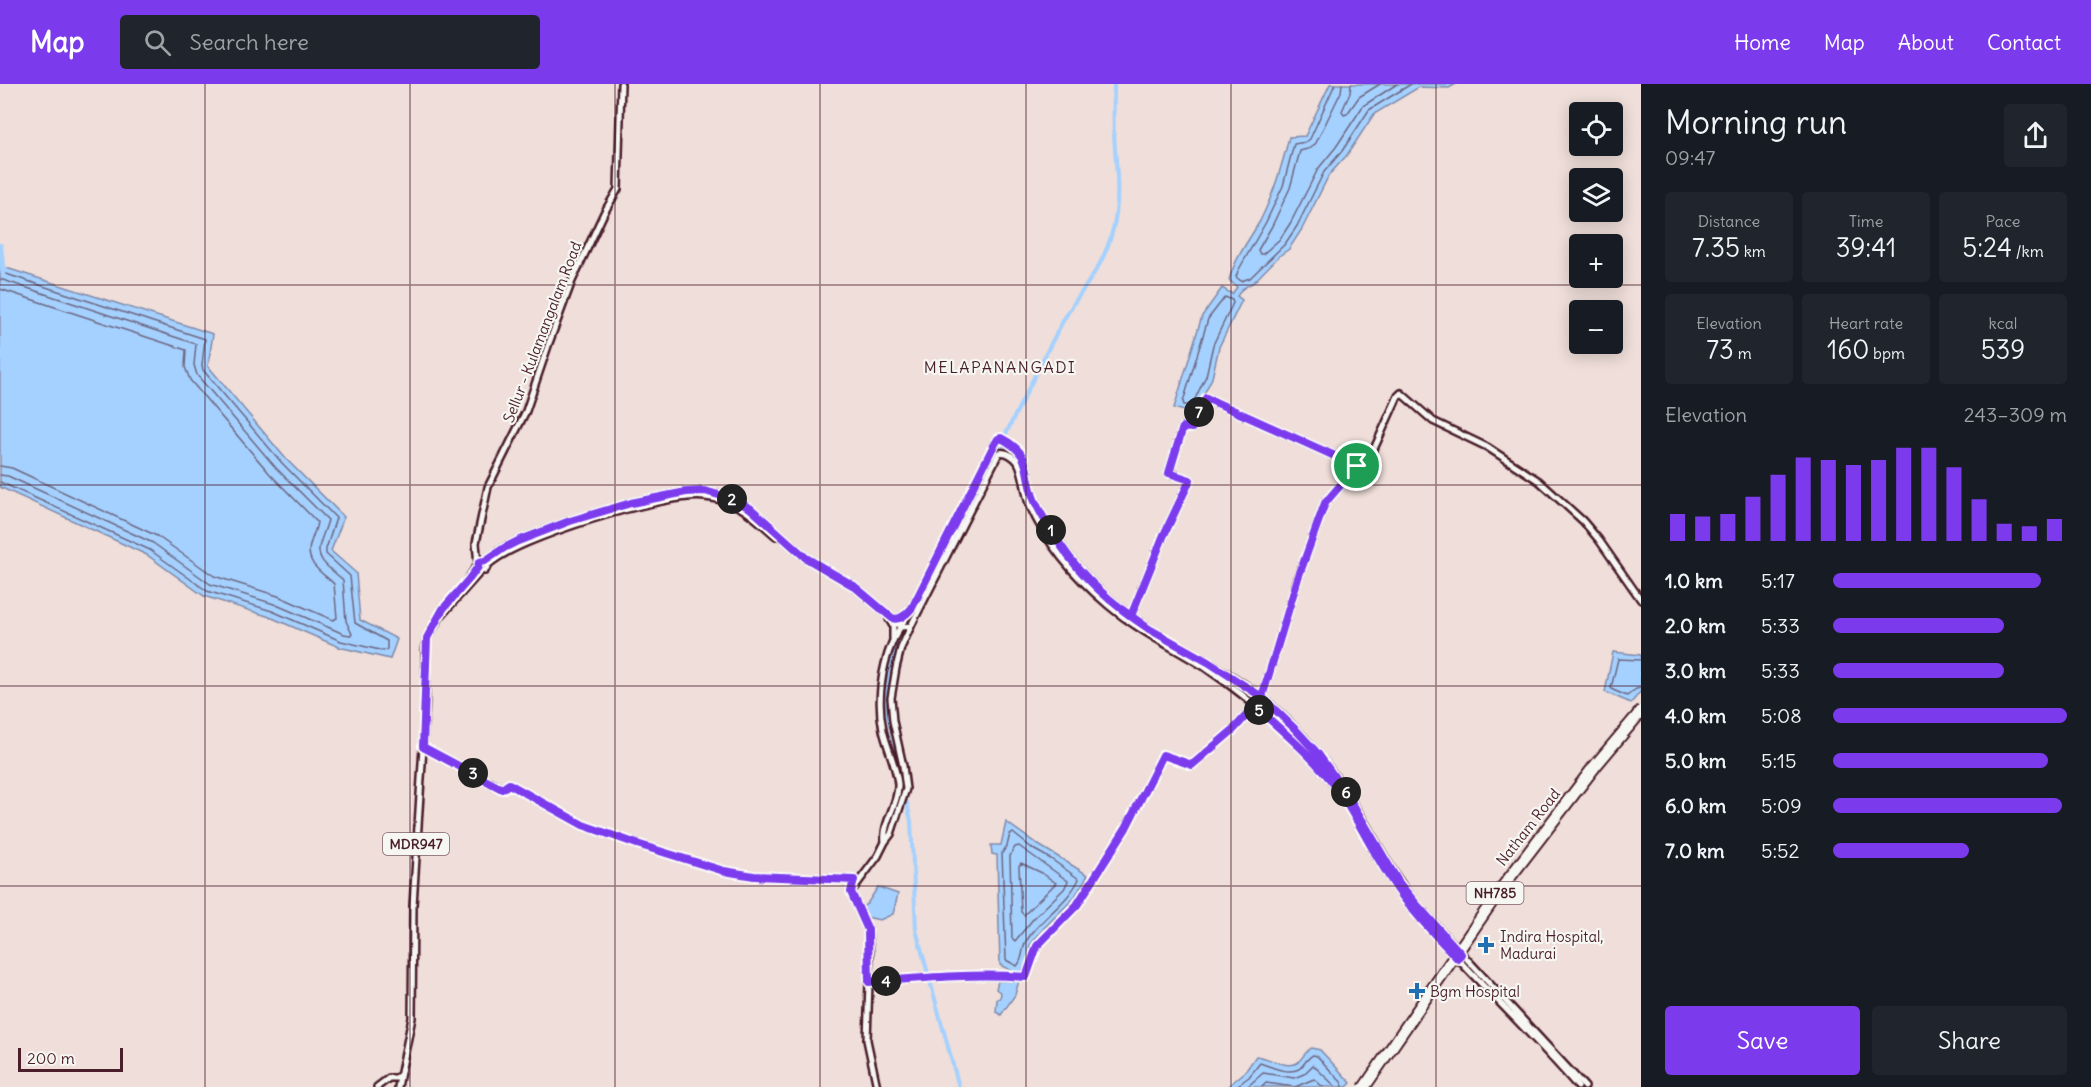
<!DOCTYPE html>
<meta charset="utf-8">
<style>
body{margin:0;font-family:Delius,sans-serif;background:#20242c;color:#f1f3f6;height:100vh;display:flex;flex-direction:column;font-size:22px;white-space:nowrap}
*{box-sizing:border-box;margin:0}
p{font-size:20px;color:#9ea1a6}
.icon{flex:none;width:33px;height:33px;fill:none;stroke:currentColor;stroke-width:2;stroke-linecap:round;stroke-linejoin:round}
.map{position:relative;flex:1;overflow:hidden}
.side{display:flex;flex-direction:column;background:#171b24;width:450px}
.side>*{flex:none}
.tools{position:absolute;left:1569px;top:18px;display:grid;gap:12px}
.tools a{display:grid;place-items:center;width:54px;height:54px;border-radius:6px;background:#171b24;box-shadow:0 3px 15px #0003;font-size:30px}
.scale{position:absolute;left:18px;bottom:15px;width:105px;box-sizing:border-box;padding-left:6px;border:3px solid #4a1f2b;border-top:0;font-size:16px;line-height:21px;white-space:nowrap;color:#4a1f2b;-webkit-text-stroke:4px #f6f6f2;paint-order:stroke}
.pin{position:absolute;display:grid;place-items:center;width:51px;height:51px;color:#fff;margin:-26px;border:3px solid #fff;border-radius:50%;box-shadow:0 2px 6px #0007}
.km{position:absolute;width:30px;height:30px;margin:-15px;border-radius:50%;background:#222;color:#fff;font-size:16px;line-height:30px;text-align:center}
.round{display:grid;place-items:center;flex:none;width:63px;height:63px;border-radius:6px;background:#20242c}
.headline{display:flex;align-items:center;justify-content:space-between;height:102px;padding:0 24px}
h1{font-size:33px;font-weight:600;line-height:45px}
.stats{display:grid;grid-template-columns:repeat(3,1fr);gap:9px;height:102px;padding:6px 24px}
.stats div{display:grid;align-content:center;border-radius:6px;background:#20242c;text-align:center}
.stats b{font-size:26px;font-weight:600}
.stats small{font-size:16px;font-weight:400}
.stats p{font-size:16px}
.chart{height:168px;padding:12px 24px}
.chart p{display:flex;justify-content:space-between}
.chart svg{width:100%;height:108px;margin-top:6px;stroke:#7c3aed;stroke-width:6}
.button{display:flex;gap:12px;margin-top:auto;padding:12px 24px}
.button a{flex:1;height:69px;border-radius:6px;background:#7c3aed;color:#fff;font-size:24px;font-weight:600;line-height:69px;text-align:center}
.button a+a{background:#20242c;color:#f1f3f6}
ul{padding:0 24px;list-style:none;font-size:20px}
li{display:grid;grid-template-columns:96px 72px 1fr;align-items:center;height:45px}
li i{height:15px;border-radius:8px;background:#7c3aed}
header{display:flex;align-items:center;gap:36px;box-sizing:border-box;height:84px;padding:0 30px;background:#7c3aed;color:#fff}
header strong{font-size:28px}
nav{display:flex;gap:33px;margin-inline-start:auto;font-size:21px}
.search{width:420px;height:54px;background:#20242c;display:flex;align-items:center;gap:15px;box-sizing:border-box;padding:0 21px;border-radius:6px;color:#9ea1a6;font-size:22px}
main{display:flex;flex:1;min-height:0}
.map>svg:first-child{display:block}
.water{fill:#a4d1ff;stroke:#808aaa;stroke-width:1.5}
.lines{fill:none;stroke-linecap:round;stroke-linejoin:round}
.shore{stroke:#6e6680;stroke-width:1.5}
.canal{stroke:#a4d1ff;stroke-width:4}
.river{stroke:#a4d1ff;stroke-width:6}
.tertiary-casing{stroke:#4a1f2b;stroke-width:9}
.secondary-casing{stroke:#4a1f2b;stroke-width:10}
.primary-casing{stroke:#4a1f2b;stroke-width:10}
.tertiary{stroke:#f6f6f2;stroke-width:4.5}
.secondary{stroke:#f6f6f2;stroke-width:5}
.primary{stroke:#f6f6f2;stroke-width:5}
.trunk-bridge-casing{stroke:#4a1f2b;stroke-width:10;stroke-linecap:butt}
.trunk-bridge{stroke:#f6f6f2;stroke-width:6}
.route-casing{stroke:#fff;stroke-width:12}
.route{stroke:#7c3aed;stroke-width:8}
.grid{fill:none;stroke:#4a1f2b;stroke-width:1.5;stroke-opacity:0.55}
.poi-dot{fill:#1f6fb2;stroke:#f6f6f2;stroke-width:2}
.labels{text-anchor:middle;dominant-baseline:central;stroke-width:4.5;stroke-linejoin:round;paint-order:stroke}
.shield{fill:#f6f6f2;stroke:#7e6067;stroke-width:1.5}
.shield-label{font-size:14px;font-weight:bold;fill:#4a1f2b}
.street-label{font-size:15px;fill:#4a1f2b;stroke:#f6f6f2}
.poi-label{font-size:15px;fill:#4a1f2b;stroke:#f6f6f2;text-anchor:start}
.neighbourhood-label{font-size:16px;letter-spacing:1.5px;fill:#4a1f2b;stroke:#f6f6f2}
</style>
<header>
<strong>Map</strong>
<div class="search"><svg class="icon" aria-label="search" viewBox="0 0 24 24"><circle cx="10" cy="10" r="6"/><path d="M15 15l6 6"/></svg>Search here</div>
<nav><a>Home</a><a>Map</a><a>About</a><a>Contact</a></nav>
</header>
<main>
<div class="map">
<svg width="1641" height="1003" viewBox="0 0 1641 1003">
<rect width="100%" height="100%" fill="#efded9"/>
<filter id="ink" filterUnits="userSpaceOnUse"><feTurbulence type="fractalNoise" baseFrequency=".0167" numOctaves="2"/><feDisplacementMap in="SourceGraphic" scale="12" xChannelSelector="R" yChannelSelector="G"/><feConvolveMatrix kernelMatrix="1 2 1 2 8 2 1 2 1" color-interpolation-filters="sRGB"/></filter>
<g filter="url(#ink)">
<path class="water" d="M1330,0H1456L1449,4L1419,3L1374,30L1347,71L1329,91L1302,145L1289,165L1279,172L1254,198L1242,205L1237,212L1242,216L1219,263L1212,294L1194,330L1174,324L1202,232L1222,204L1232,210L1237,203L1229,196C1235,174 1249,156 1260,137C1274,110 1282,82 1289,53L1305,52Z
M0,182L213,250L208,282L286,375L344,433L331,467L356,489L360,536L397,555L390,575L339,563L270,533L204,512L147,471L0,403Z
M1613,568L1641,571V607L1631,619L1605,608Z
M1006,738L1037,760L1088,791L1074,814L1044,844L1030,861L1027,879L1021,889L1015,911L1001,931L996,928L997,915L1000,914L1001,909L996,905L998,897H1013L1014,888L1000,881L997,771L992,770L991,761H1001Z
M878,803L898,810L893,830L880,836L866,833L863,822L867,820Z
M1311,964L1320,966L1351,999L1347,1003H1227L1245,988L1256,972C1267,973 1287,985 1297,979C1302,975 1305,968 1311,964Z"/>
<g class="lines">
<path class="shore" d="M1335,0L1310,55L1306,58L1294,60L1283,102L1266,138L1238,187L1236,193L1241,197L1250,194L1285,160L1297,142L1324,88L1342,67L1369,26L1411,0
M1342,0L1341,8L1316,59L1311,64L1300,67L1290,104L1272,142L1258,166L1260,170H1263L1280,155L1291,138L1318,85L1336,63L1363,22L1397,0
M1351,0L1350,9L1342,27L1344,31L1347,30L1359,13L1380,0
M0,188L205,255L202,281L203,286L282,379L336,434L326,465V470L350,492L355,539L387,557V565L384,567L341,557L272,527L207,507L150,466L0,398
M0,195L196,260L194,281L197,291L276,384L328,436C326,444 322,452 320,460C314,477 333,486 343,496L346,537L352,550L350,551L344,550L274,520L210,500L153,459L8,392L0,391
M0,205L186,266L185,283L190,296L270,390L317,438C316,446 312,453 310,461C305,480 323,489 334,500L337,534L333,536L278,512L214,492L157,452L12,384L0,382
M1225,213L1232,216L1233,219L1213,261L1206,292L1192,321H1184L1183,318L1208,235Z
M1641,576L1618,575L1611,604L1613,606L1627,612L1636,605L1641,604
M1013,749L1033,765L1051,775L1079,795C1068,819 1041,834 1027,856C1021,864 1024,875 1017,882L1006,876L1002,769L1007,762L1010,750Z
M1019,762L1068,797L1064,805L1034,834L1015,857L1012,854L1010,772L1015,763Z
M1021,779L1042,789L1056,799L1024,831L1021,828L1019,782Z
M1235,1003L1249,993L1260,979C1270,982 1287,991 1299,985C1304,981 1307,974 1313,971L1317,972L1342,999L1343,1003
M1247,1003L1263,989L1294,994L1304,990L1313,981L1336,1003
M1262,1003L1266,999L1295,1003L1314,995L1323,1003"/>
<path class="canal" d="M1001,360C1016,368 1023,376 1026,393
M995,371C1018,327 1039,281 1063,237C1082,203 1103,186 1113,145C1121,114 1116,82 1114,50C1113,34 1114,17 1114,0
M1030,415L1068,478
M1092,503L1123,529
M1205,581C1261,615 1307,658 1345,712
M903,698L886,624L889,590L899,556L992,378
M905,711L911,737L916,846L959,1003
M1416,825L1451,863
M1462,874L1494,909"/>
<path class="river" d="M0,162L3,188"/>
<g class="tertiary-casing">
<path id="tertiary" d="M423,663L502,704L509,700L583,741L637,760L724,787L754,792L854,796L852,807
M869,898C921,894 973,890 1026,893L1037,862L1077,821L1126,744L1163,671L1192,681L1233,646L1262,613"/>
</g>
<g class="secondary-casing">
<path id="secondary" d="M478,480L476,459L488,403L526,327L549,259L572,197L604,129L618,105L621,0
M1131,532L1163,453L1190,396L1169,389L1183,343L1192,344L1194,342L1206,314L1357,382L1374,365L1398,312L1401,309L1433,337L1487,363L1539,397L1583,437L1599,456L1641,516
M889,535L893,542V555
M1262,613L1298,494L1325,419L1357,382
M885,758C882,738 899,720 898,700C896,681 887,664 883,646C877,618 881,585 892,559C896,549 903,540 907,530
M877,1003L867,956L870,871L868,846L851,808L878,772L885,758L891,750L906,705L903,682L893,637L891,614L896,584L901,564L911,542"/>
</g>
<g class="primary-casing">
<path id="primary" d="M485,477L503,464L518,457L570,437L631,419L686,408L705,407L732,415L750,424L806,474L854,502L892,534L897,535L908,530L912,524L998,355C1004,355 1005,357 1010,360C1034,379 1024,391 1034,416C1040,430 1049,443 1057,455C1084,498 1126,532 1170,558C1204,577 1241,594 1270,620C1300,647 1328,679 1349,713C1373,749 1390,788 1417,821L1585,1003
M488,481C515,454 667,408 705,413C739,417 752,431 776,452
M466,498L480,477H485L488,481L485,487L480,486L478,483
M890,535L901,543L911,542L999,369C1007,367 1013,372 1018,378C1025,391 1024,408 1030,422C1047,460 1076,494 1108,521C1139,547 1169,561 1203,582C1240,607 1276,638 1307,670C1321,684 1333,699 1344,715C1365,745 1378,780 1400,809C1455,878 1521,936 1578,1003
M377,1003L389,994H396L400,991
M398,1003L412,934L413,821L426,616L425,567L427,554L440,533L481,487"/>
</g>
<use href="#tertiary" class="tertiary"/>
<use href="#secondary" class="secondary"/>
<use href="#primary" class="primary"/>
<g class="trunk-bridge-casing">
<path id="trunk-bridge" d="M1362,1003L1499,804L1591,683L1641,624
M1367,1003L1502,807L1599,681L1641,631"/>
</g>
<use href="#trunk-bridge" class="trunk-bridge"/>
</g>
</g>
<g class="lines" filter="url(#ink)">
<g class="route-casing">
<path id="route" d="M1357,382L1325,419L1298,494L1262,613L1208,578L1149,545C1116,523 1084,496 1062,463C1052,448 1041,432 1034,415C1023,388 1034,371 1001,354L998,355L992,365L912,524C907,530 900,537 892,534L854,502L806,474L750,424L732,415L705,407L686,408L631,419L570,437L518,457L504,464L485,477L479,478L478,483L469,495L443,525L427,554L423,663L502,705L509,700L583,741L637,760L724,787L754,792L854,796L851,808L868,846L869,898C921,894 974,889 1026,893L1037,862L1077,821L1126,744L1163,671L1192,681L1233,646L1255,622C1283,648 1313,672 1336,703C1356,732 1371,764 1390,794C1408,823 1434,850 1458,875L1461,870L1417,821L1399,799L1348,712L1318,670L1296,646L1262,613L1208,578L1149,545L1131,532L1163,453L1190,396L1169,389L1183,343L1192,344L1194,342L1206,314L1357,382"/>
</g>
<use href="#route" class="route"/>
</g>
<path class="grid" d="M205,0V1003M410,0V1003M615,0V1003M820,0V1003M1026,0V1003M1231,0V1003M1436,0V1003M0,201H1641M0,401H1641M0,602H1641M0,802H1641"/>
<g class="poi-dot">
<path d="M1483 852h6v6h6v6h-6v6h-6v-6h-6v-6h6z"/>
<path d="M1414 898h6v6h6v6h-6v6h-6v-6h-6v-6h6z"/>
</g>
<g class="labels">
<g class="shield">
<rect x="383" y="749" width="66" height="22" rx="4.5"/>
<rect x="1466.5" y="798" width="57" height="22" rx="4.5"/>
</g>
<g class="shield-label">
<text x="416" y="760">MDR947</text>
<text x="1495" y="809">NH785</text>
</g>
<g class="street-label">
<text transform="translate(542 248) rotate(-69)">Sellur - Kulamangalam Road</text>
<text transform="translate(1528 743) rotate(-52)">Natham Road</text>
</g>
<g class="poi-label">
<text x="1500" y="852">Indira Hospital,<tspan x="1500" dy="17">Madurai</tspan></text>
<text x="1430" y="907">Bgm Hospital</text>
</g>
<g class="neighbourhood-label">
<text x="1000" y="283">MELAPANANGADI</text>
</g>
</g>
</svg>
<div class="tools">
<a><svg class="icon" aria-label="locate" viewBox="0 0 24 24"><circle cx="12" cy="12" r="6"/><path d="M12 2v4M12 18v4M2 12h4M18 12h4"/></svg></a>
<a><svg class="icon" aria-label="layers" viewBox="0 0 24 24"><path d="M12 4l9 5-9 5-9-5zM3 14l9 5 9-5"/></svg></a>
<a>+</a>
<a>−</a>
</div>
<div class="scale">200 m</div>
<div class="pin" style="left:1357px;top:382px;background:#1e9e55"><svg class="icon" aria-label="arrive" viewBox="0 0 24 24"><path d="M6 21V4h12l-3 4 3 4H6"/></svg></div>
<b class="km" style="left:1051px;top:446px">1</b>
<b class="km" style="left:732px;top:415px">2</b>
<b class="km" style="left:473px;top:689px">3</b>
<b class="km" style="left:886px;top:897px">4</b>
<b class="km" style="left:1259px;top:626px">5</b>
<b class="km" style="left:1346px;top:708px">6</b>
<b class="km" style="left:1199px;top:328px">7</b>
</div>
<section class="side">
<div class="headline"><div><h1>Morning run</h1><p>09:47</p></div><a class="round"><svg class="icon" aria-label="share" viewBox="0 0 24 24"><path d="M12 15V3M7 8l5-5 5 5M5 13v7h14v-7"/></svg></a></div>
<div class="stats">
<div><p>Distance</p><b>7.35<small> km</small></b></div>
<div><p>Time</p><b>39:41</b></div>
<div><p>Pace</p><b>5:24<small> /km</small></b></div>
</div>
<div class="stats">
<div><p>Elevation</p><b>73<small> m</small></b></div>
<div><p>Heart rate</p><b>160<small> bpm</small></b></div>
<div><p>kcal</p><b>539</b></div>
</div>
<div class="chart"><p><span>Elevation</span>243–309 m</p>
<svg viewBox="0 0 160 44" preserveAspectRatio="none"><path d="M5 44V33M15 44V34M25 44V33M35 44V26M45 44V17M55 44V10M65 44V11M75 44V13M85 44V11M95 44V6M105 44V6M115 44V14M125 44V27M135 44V37M145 44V38M155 44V35"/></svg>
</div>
<ul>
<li><b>1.0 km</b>5:17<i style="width:89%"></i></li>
<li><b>2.0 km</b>5:33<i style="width:73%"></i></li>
<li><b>3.0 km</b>5:33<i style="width:73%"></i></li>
<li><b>4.0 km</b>5:08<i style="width:100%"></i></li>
<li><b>5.0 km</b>5:15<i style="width:92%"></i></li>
<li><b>6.0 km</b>5:09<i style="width:98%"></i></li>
<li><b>7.0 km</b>5:52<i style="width:58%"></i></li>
</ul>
<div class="button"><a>Save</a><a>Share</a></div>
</section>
</main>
